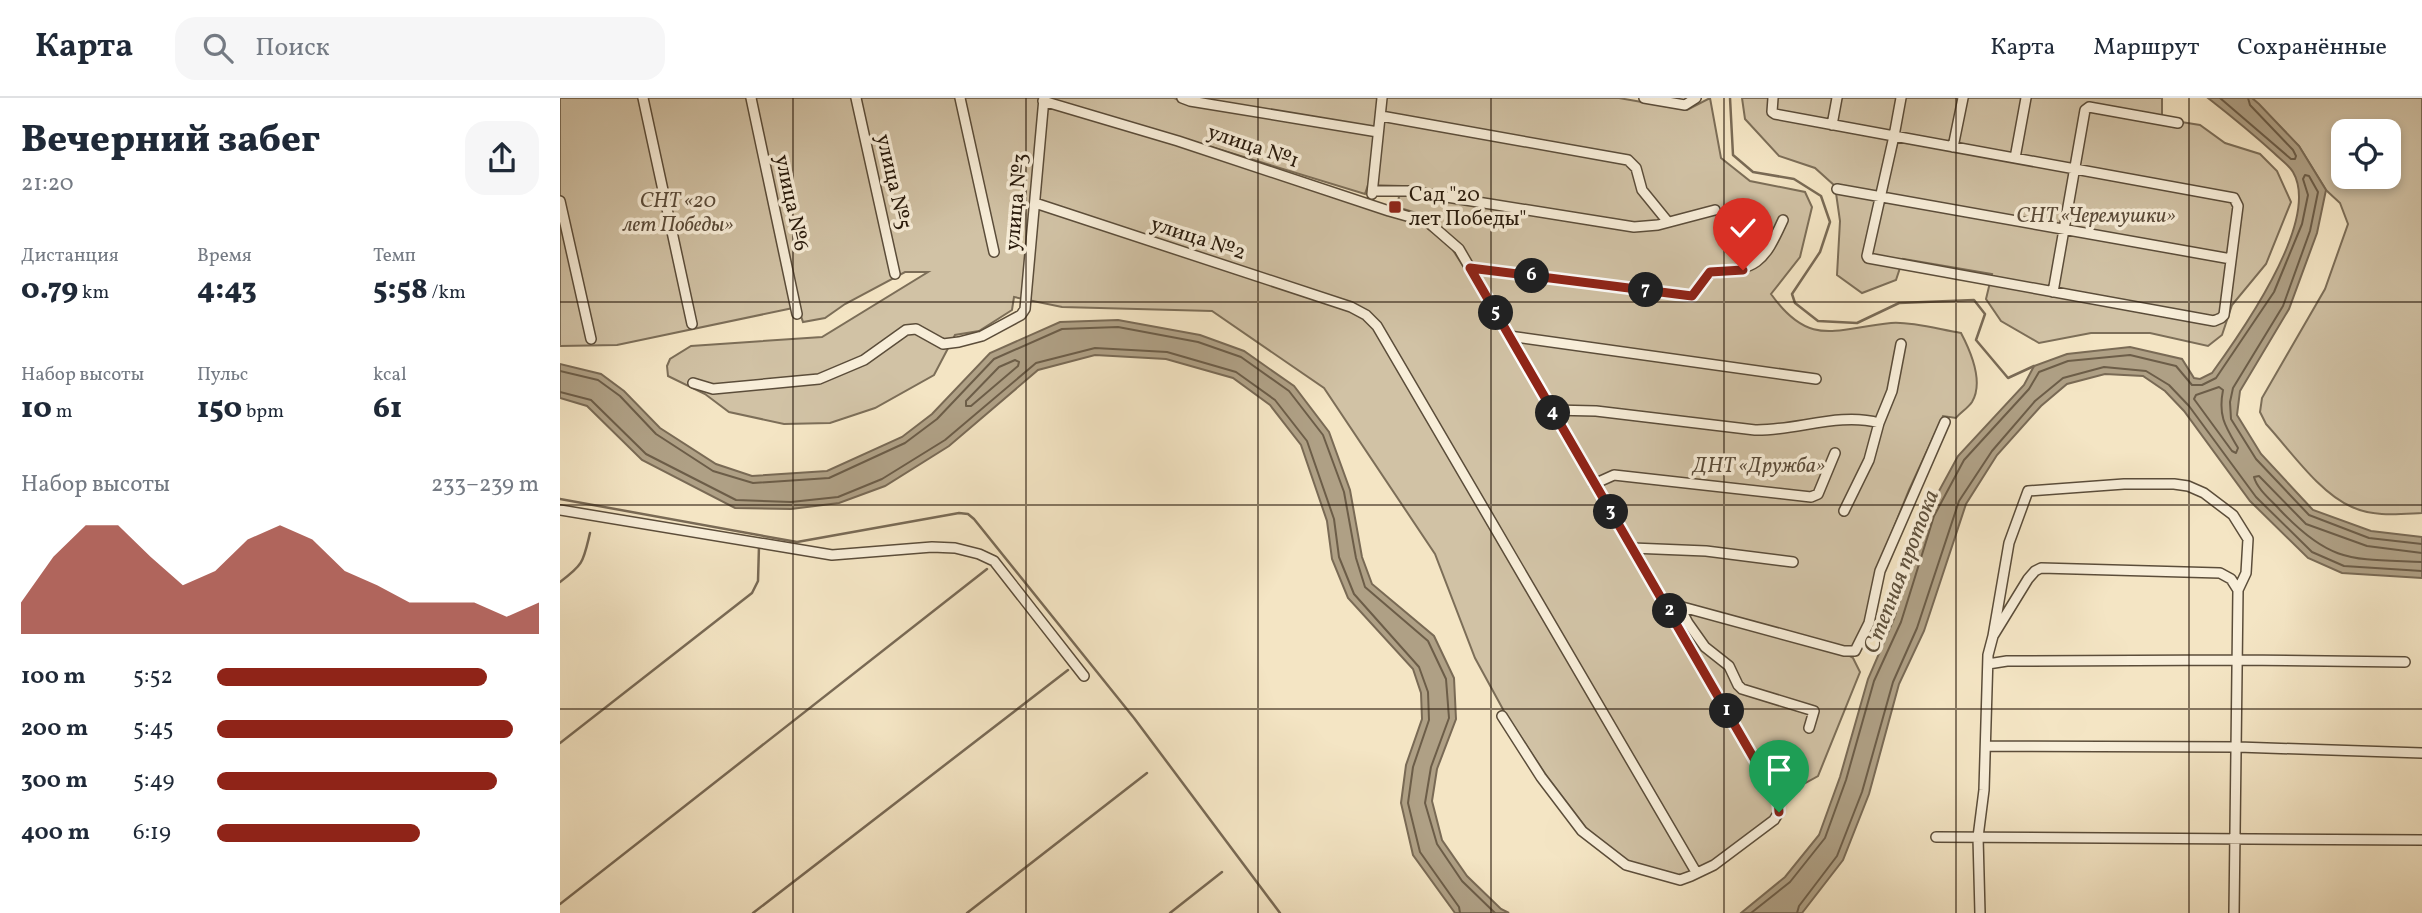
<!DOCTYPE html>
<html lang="ru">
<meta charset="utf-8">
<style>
body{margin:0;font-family:Vollkorn,serif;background:#f6f6f7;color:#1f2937;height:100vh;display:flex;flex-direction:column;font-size:26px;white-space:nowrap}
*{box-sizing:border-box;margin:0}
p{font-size:23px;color:#747a83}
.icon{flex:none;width:38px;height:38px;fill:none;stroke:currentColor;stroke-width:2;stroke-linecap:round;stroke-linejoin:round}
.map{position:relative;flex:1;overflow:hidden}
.details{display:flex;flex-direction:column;background:#fff;width:560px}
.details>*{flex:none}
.tools{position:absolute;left:1771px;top:21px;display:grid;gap:14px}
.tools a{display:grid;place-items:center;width:70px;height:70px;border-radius:14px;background:#fff;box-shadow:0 4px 10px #0003;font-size:35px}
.pin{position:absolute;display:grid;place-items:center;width:60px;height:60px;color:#fff;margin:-72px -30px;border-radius:50% 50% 50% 0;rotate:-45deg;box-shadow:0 0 7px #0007}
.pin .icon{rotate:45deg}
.km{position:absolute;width:35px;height:35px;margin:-18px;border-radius:50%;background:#222;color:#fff;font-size:19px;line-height:35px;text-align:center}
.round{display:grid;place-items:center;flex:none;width:74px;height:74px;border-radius:21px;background:#f6f6f7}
.headline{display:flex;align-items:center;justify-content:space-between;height:119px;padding:0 21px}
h1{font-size:38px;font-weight:800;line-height:52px}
.stats{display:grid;grid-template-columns:repeat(3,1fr);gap:10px;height:119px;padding:7px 21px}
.stats div{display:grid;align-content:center}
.stats b{font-size:30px;font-weight:800}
.stats small{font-size:19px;font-weight:400}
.stats p{font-size:19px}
.chart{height:196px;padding:14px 21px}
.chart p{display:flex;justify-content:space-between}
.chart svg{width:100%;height:126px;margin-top:7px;fill:#8f2418;opacity:.7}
ul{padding:0 21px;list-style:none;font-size:23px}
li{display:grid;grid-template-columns:112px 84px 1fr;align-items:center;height:52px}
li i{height:18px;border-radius:9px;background:#8f2418}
header{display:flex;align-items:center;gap:42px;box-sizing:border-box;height:98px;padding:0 35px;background:#fff;border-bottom:2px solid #e0e1e3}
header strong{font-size:33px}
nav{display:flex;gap:38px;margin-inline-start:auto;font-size:24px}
.search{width:490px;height:63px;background:#f6f6f7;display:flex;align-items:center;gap:18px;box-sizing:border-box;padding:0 24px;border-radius:21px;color:#747a83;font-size:26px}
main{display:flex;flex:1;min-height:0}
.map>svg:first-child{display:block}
.green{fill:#d1c2a5;stroke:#7c6e58;stroke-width:2;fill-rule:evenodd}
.water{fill:#afa085;stroke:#796a55;stroke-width:2}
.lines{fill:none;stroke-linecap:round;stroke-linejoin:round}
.shore{stroke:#6c5d48;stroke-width:2}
.stream{stroke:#796a55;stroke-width:2.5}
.street-casing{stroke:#5b4d3a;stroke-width:12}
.street{stroke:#f8eed9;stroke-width:9}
.route-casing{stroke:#fff;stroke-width:14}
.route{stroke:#8f2418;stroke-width:9}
.grid{fill:none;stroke:#281a0c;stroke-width:2;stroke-opacity:0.55}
.poi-dot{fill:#8f2418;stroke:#f8eed9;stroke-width:2.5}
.labels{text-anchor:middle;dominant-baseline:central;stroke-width:7;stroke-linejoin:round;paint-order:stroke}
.street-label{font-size:21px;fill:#281a0c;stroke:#f8eed9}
.poi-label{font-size:21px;fill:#281a0c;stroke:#f8eed9;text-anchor:start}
.park-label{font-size:21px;font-style:italic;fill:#5b4c3a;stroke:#f8eed9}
.water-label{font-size:23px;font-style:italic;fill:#5e503c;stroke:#f8eed9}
</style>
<header>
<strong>Карта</strong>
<div class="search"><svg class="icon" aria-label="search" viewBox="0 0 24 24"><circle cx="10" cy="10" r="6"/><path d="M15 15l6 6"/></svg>Поиск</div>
<nav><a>Карта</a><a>Маршрут</a><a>Сохранённые</a></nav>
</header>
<main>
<section class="details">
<div class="headline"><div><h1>Вечерний забег</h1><p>21:20</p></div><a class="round"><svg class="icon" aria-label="share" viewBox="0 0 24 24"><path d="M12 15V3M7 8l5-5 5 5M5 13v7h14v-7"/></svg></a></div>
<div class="stats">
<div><p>Дистанция</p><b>0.79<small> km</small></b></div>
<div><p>Время</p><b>4:43</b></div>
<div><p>Темп</p><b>5:58<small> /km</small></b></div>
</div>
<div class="stats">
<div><p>Набор высоты</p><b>10<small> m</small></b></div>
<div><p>Пульс</p><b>150<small> bpm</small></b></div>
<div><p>kcal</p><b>61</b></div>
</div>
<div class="chart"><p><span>Набор высоты</span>233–239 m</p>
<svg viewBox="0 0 160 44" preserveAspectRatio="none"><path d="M0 44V33L10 17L20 6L30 6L40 17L50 27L60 22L70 11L80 6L90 11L100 22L110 27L120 33L130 33L140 33L150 38L160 33V44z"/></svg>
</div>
<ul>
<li><b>100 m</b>5:52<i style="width:84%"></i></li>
<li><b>200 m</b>5:45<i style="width:92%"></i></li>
<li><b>300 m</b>5:49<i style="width:87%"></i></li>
<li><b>400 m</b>6:19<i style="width:63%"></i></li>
</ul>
</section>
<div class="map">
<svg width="1862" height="815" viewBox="0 0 1862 815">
<rect width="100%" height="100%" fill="#f4e5c4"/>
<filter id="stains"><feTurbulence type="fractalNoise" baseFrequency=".00286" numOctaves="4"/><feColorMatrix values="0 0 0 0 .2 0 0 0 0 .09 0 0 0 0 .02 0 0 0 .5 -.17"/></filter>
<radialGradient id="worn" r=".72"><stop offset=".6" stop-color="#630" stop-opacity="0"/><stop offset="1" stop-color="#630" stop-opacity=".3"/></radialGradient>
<path class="green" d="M0,0H614L627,5L628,0H1059L1127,12L1150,0L1161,60L1190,83L1245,94L1252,109L1240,159L1211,196C1250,251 1276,230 1331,225C1351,223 1381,232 1401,235C1411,254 1424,284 1412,304C1408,310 1400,315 1396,320L1383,318L1349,392L1315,476L1307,520L1288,557L1293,560L1300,574L1258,678L1222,698L903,154L873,120L837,109L841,88L808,87L805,96L625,41L795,105L864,128L889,146L916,188L1216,706L1215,718L1153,764L1120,780L1068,764L1027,731L986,677L945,615L915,560L875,456L764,290L652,213L502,209L454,199L452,212L419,233L395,237L374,277L315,310L270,325L224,326L169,314L145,296L108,278L107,268L110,261L131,248L262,239L368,174H345L285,206L265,220L243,224L238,209L57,247L0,248Z
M1182,0H1602V21L1640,27L1665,45L1700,56L1717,73L1731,104L1706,166L1672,207L1662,237L1648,248L1590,235H1531L1479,245L1441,223L1426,201L1432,176L1343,161L1336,182L1302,195L1277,177L1280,123L1275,88L1255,70L1219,58L1185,21Z
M1692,0H1862V415C1839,416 1813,419 1792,409C1759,395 1730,352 1706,326L1700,314L1702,300L1765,191L1788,126L1780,105L1766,92L1739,48ZM1783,33H1829V79H1783Z"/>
<path class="water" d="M1648,0H1692L1699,6L1739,48L1766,92L1757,135L1729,211L1680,293L1677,317L1701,356L1753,412L1811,433L1862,439V480L1782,475L1748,460L1690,403L1624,313L1605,293L1583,278L1545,276L1507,286L1481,308L1437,357L1406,406L1364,533L1339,586L1309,696L1283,762L1242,815H1181L1225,779L1259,737L1280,679L1308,581L1334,521L1367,415L1398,358L1464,287L1474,268L1507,256L1570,249L1622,261L1634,280L1640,281L1652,275C1681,235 1761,122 1733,74C1729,67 1720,61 1714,55C1693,36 1671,18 1648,0Z
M558,222L640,237L684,253L734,288L769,334L790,392L802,459L812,486L874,538L894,580L896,621L877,671L872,703L882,742L907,778L941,811L949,815H895L853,757L841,705L846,667L862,621L861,595L853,571L788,500L772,461L767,423L741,347L710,307L673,280L606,261L535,257L478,272L389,348L325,388L279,405L231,411L175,410L82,362L27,308L0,300V266L41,276L64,293L100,330L156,366L192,378L267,373L342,339L372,316L430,255L500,224Z"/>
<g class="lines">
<path class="shore" d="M1660,0L1731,61H1735L1736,58L1733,52L1690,7L1688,0
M455,262L459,264L458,268L411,308H406V303L439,269Z
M0,273L38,282L60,298L96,336L153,373L193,385L269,380L345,345L377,321L434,261L502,231L558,229L638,244L681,259L729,293L763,337L784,394L796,460L805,489L868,543L886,581L889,620L871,669L865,705L877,746L902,783L935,815
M1659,289L1663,292C1658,318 1665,328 1678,350L1676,355L1672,353L1634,301L1636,297Z
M0,294L31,302L86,356L176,402L231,404L278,399L322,381L385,342L476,265L535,250L607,254L676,274L715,302L747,343L774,421L779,459L794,496L859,569L868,594L869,622L853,669L848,705L860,754L899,809L900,815
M1862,455L1807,448L1746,426L1699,378L1694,379C1697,391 1711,402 1720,412C1771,466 1792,461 1862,464
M1191,815L1230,784L1265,740L1286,682L1314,583L1341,524L1374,418L1404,362L1469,291L1479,274L1508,263L1570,257L1616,268L1632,287H1642L1656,280L1714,194L1742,126L1748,97L1743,81L1745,77L1749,78L1758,94L1750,133L1723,208L1673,290L1670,304L1671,321L1696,361L1749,417L1809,440L1862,446
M1237,815L1239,808L1277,758L1302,694L1333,584L1357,530L1399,403L1432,353L1475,303L1503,280L1544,269L1586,273L1609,287L1629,308L1696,399L1752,454L1784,468L1862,473"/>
<path class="stream" d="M1170,0L1173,57L1193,74L1234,81L1261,98L1270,124L1260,154L1232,196L1235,205L1258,223L1297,225L1339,205L1414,202L1425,216L1416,242L1448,280L1474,268
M0,401L237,444L399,415L408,416L414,421L574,620L720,815
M0,484C24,466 23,464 30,435
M0,645L192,495L198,483L199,448
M0,806L427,471
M193,815L508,572
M407,815L587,675
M610,815L662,774"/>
<g class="street-casing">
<path id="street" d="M83,0L132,226
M191,0L237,216
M296,0L335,176
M400,0L434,154
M622,0L630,3L818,34
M1084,0L1125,7L1136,0
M1213,0L1212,14L1215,16L1334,38L1307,158L1308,160L1654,223L1661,220L1664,217L1678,108L1674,100L1334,38L1341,0
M483,3L618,43L829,113L868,124L899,151L1218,702L1219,714L1214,722L1154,767L1131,778L1120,782L1066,767L1022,733L981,679L942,618
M821,18L1068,62L1076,70L1082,92L1108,124
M1272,27L1277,0
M1393,49L1403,0
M1455,60L1466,0
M1277,91L1671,161
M813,93H849L1074,129L1098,127L1155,112
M812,96L822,0
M0,103L31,241
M475,105L791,209L806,217L817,228L1136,774
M910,170L1132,198L1150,175C1197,171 1203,166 1223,122
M1493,194L1525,12L1529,9L1618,25
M949,238L1256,281
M133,285L153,291L259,281L304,262L346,232L356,231L383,246L399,244L422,238L461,217L465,211L484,0
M992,312L1036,313L1195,332C1235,333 1280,314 1319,325
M1034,386L1054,377L1251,399L1258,396L1275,355
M0,412L272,457L372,449L395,450L419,456L434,463L524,578
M1284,413L1309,362L1319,325L1332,293L1341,246
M1072,450L1146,453L1233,464
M1104,504L1284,553H1295L1309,525L1320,473L1385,324
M1119,508L1128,525L1145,549L1169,568L1178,587L1182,591L1254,613L1249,630
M1433,538L1449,445L1468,393L1564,386H1614L1628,388L1644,395L1673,417L1688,441L1686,475L1678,492L1674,815
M1428,566L1447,563L1677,562L1845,564
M1426,648L1678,649L1862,655
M1376,739L1862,742
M1420,815L1418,739L1424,692L1428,557L1433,538L1468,481L1475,473L1481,470L1660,475L1671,481L1678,492"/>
</g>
<use href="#street" class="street"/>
</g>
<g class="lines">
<g class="route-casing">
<path id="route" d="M1183,172L1150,174L1132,198L910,170L1218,702L1219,714"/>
</g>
<use href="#route" class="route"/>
</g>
<path class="grid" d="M233,0V815M466,0V815M698,0V815M931,0V815M1164,0V815M1396,0V815M1629,0V815M0,204H1862M0,407H1862M0,611H1862"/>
<rect class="poi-dot" x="828" y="102" width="14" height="14" rx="3.5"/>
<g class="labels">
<g class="street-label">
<text transform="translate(693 49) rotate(19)">улица №1</text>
<text transform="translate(333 84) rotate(77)">улица №5</text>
<text transform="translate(457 104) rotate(-85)">улица №3</text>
<text transform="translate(231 105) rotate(78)">улица №6</text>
<text transform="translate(638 141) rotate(18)">улица №2</text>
</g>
<g class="poi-label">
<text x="849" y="97">Сад "20<tspan x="849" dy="24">лет Победы"</tspan></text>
</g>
<g class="park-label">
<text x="118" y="103">СНТ «20<tspan x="118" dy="24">лет Победы»</tspan></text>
<text x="1536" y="118">СНТ «Черемушки»</text>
<text x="1199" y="368">ДНТ «Дружба»</text>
</g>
<g class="water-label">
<text transform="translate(1342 474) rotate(-69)">Степная протока</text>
</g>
</g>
<rect width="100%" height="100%" filter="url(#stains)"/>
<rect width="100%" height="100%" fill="url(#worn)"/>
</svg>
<div class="tools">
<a><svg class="icon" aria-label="locate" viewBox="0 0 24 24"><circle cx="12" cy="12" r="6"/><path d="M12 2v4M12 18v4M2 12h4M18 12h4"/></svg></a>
</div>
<div class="pin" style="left:1219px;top:714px;background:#1e9e55"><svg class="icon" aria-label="arrive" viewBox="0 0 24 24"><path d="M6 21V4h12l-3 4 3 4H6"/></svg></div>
<div class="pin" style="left:1183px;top:172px;background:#d93025"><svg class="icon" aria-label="check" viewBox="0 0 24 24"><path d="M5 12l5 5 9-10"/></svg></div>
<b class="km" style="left:1167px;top:613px">1</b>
<b class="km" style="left:1110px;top:513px">2</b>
<b class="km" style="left:1051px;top:414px">3</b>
<b class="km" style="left:993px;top:315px">4</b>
<b class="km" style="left:936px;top:215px">5</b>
<b class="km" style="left:972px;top:178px">6</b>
<b class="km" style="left:1086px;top:192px">7</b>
</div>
</main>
